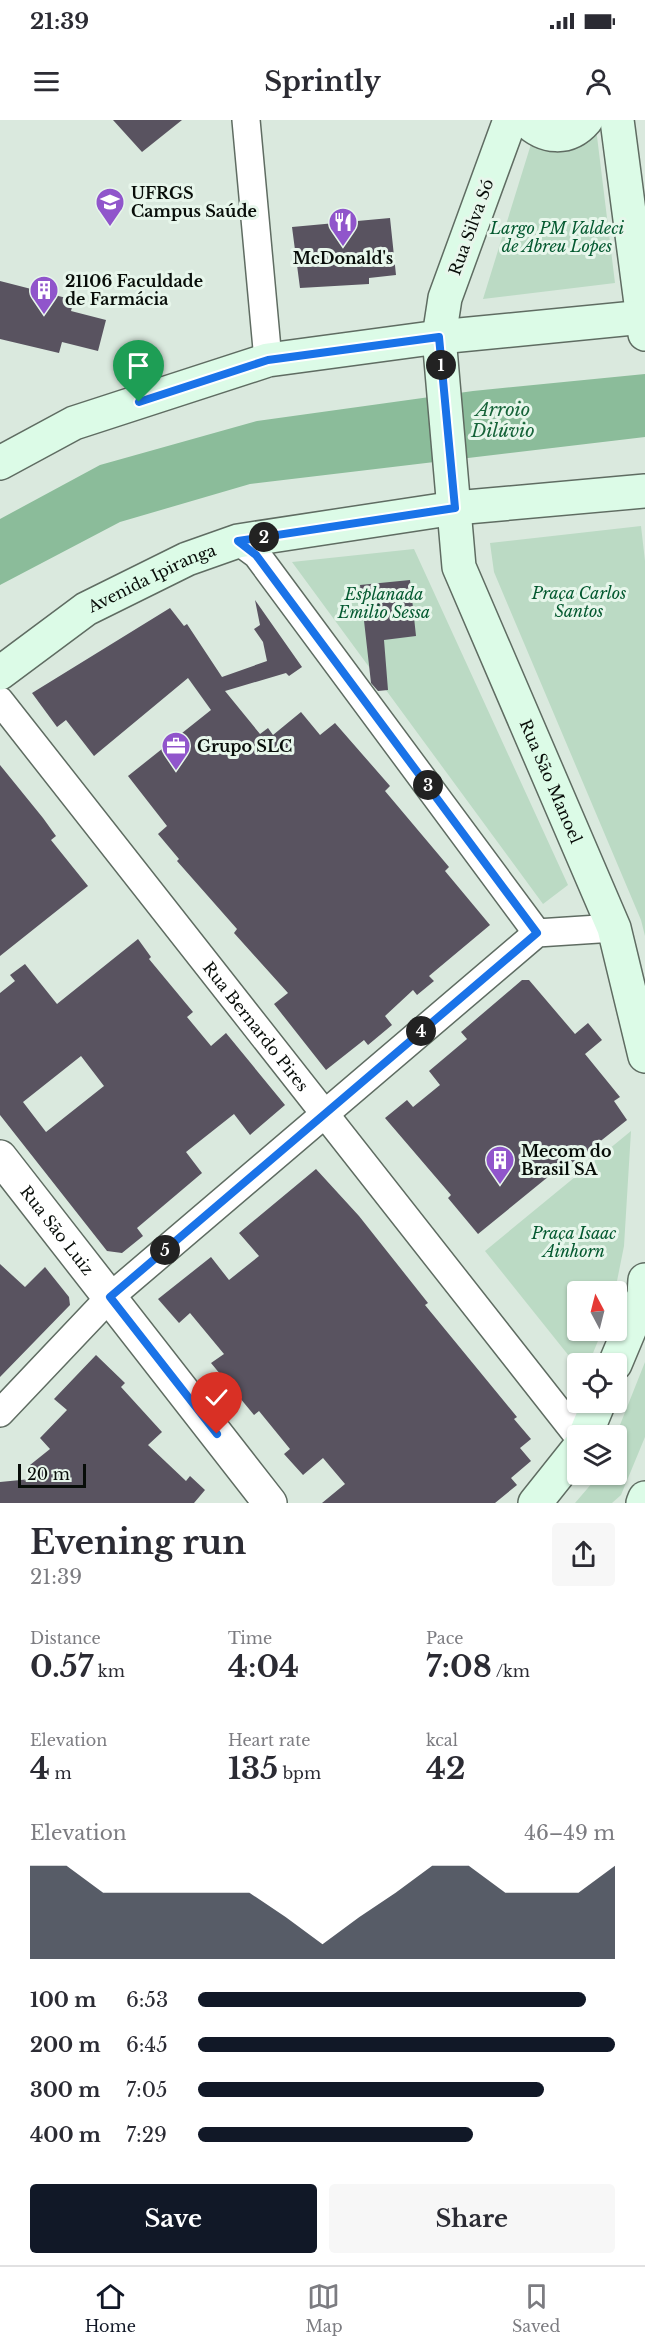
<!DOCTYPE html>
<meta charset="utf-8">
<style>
body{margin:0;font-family:"Libre Baskerville",serif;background:#f7f7f7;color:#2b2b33;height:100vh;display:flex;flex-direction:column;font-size:22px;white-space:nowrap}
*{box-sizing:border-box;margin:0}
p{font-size:20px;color:#7c7c81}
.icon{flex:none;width:33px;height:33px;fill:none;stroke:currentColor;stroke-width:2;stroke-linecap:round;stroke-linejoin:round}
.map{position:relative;height:1383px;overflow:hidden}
.side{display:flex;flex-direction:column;background:#fff;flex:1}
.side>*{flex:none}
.needle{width:39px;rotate:353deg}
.fabs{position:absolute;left:567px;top:1161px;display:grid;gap:12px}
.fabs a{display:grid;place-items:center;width:60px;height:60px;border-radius:6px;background:#fff;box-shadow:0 2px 4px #0004;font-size:30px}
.scale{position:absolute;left:18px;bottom:15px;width:68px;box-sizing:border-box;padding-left:6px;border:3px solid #080d09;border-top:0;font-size:16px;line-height:21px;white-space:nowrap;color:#080d09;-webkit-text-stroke:4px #e7f6eb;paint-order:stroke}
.pin{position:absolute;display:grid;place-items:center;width:51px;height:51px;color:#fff;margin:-62px -26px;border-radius:50% 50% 50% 0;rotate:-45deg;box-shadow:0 0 6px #0007}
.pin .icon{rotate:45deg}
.km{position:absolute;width:30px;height:30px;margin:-15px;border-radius:50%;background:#222;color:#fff;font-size:16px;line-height:30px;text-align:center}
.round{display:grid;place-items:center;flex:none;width:63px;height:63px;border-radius:6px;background:#f7f7f7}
.headline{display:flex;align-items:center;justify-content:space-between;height:102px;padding:0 30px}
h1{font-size:33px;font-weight:800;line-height:45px}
.metrics{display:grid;grid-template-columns:repeat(3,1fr);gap:9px;height:102px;padding:6px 30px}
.metrics div{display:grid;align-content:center}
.metrics b{font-size:30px;font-weight:800}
.metrics small{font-size:16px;font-weight:400}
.metrics p{font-size:16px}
.chart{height:168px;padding:12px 30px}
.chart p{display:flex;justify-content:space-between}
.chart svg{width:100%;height:108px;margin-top:6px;fill:#111827;opacity:.7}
.action{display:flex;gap:12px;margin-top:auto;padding:12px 30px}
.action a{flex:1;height:69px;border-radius:6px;background:#111827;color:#fff;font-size:24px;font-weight:800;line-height:69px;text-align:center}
.action a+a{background:#f7f7f7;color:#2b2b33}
ul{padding:0 30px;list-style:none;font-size:20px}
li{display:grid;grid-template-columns:96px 72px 1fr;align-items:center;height:45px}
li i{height:15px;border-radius:8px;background:#111827}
.status{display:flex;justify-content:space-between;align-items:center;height:42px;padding:0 30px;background:#fff;direction:ltr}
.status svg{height:16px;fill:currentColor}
header{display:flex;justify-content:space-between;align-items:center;height:78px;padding:0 30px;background:#fff;font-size:27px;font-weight:800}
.menu{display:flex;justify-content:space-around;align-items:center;height:84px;border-top:2px solid #e1e1e2;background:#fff;font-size:16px;color:#7c7c81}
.menu a{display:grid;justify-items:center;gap:3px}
.menu .selected{color:#111827}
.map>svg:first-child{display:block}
.green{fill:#bbdac4}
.water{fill:#8bbc9a}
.building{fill:#595360;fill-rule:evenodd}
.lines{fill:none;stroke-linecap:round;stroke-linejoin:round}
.minor-casing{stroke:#5f6c62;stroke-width:30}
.tertiary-casing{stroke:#5f6c62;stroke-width:36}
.secondary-casing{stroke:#5f6c62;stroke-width:36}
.minor{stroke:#fff;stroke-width:27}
.tertiary{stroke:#fff;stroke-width:33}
.secondary{stroke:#dcfbe7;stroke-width:33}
.route-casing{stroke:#fff;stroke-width:12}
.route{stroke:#1a73e8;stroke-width:8}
.labels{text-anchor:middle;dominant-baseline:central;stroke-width:6;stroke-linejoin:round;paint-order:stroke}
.poi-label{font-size:16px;font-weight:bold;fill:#080d09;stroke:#e7f6eb;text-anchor:start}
.street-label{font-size:16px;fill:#080d09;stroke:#e7f6eb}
.park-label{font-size:16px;font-style:italic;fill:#045930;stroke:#e7f6eb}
.water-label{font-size:18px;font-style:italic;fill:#166339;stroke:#e7f6eb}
</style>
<div class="status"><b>21:39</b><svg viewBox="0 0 49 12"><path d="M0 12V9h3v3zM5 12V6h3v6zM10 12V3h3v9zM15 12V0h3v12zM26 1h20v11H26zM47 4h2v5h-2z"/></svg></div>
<header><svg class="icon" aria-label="menu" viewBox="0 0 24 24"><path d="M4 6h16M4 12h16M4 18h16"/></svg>Sprintly<svg class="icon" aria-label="person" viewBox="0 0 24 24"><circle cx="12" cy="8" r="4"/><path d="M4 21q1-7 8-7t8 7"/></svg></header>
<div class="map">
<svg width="645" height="1383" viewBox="0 0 645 1383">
<rect width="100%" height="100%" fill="#dae9de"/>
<path class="green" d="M595,0L615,163L483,179L536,8Z
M641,406L645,441V816L641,800L494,452L490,423Z
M414,429L568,765L543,784L292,442Z
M631,1011L624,1126L615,1171L578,1172V1210L602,1211L589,1243L578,1244L577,1246L485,1131Z
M645,1242V1317L621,1375L612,1383H575L599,1355L616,1354V1315Z"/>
<path class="water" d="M645,254V317L250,364L120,402L0,465V399L100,345L257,301L473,271Z"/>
<path class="building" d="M113,0H182L142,32Z
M390,98L396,155L369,158V164L300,168L292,107Z
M0,161L74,180L71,191L106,200L98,231L62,222L59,233L0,219Z
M410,460L416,516L384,520L388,570L378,571L371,563L360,465Z
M255,480L302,547L289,556L286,553L225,571L260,614L268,608L273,615L301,592L320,615L335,603L390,666L385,671L449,747L445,751L490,805L429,856L434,861L417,875L413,870L385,896L392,905L368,925L364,920L326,950L274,884L288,873L234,813L237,809L177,741L179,739L158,714L167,706L128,656L211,590L188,558L94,636L66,600L57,607L32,573L170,488L184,506L187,504L222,557L267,541L263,522L254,509L260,505Z
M0,645L43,698L56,716L51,720L88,766L0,836Z
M138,819L151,837L149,839L193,892L187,897L211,926L226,913L285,985L250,1015L234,994L186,1032L202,1053L137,1108L143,1116L122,1133L107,1131L0,995V873L15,861L10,855L25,844L57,884ZM81,936L104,966L46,1012L23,982Z
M522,860H529L575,914L588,903L602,920L585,934L620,977L614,981L627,1000L573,1043L570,1039L478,1114L448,1078L451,1075L385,998L407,980L413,987L440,965L429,951L467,919L461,912Z
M316,1049L359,1096L428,1183L425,1185L517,1297L514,1299L531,1319L520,1328L531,1341L511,1358L517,1365L495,1383H322L345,1364L323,1338L303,1355L284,1334L290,1329L259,1291L254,1295L211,1243L224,1234L190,1193L179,1203L158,1179L211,1137L229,1160L259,1136L239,1113Z
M0,1144L25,1167L45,1147L69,1177L70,1185L0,1257Z
M96,1235L125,1263L121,1267L162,1312L148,1325L186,1361L190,1356L205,1370L194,1383H0V1362L41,1358L30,1345L50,1329L40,1318L67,1290L54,1279Z"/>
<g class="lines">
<g class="minor-casing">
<g id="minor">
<path d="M246,0L268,240"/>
<path d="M238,421L257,435L537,813"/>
<path id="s1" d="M0,581L578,1316"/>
<path d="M0,1293L110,1177L537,813L614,808"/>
</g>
</g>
<g class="tertiary-casing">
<g id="tertiary">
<path id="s2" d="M0,1037L270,1383"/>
</g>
</g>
<g class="secondary-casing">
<g id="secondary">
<path id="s3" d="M510,0L445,178L439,217L459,447L614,808L645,936"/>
<path d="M526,0C544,18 568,21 586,0"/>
<path d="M617,0L645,214"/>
<path d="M0,343L74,303L268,240L439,217L645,197"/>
<path id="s4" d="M0,553L86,489L187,439L238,421L455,388L645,371"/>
<path d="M615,1244L644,1175L645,1160"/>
<path d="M585,1316L599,1282"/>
<path d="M535,1383L578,1329"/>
<path d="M643,1383L645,1378"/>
</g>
</g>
<use href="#minor" class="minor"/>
<use href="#tertiary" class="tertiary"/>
<use href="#secondary" class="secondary"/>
</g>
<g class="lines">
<g class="route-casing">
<path id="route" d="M139,282L268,240L439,217L455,388L238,421L256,435L537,813L110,1177L217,1314"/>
</g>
<use href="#route" class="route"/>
</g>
<defs>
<g id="university-pin" transform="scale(1.5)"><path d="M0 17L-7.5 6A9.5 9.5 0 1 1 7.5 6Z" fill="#9055cb" stroke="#e7f6eb"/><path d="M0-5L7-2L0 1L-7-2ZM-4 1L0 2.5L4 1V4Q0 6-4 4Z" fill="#fff"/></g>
<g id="restaurant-pin" transform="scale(1.5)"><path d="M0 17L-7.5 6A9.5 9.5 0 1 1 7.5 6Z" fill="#9055cb" stroke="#e7f6eb"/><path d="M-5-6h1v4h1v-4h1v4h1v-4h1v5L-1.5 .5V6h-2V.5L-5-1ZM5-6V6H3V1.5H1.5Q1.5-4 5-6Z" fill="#fff"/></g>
<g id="building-pin" transform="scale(1.5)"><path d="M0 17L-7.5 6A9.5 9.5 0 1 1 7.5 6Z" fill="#9055cb" stroke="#e7f6eb"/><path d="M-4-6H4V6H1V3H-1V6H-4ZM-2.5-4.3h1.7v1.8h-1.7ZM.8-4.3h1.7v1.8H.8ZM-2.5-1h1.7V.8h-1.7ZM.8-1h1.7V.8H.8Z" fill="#fff"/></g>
<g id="office-pin" transform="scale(1.5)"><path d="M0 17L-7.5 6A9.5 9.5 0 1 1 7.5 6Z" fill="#9055cb" stroke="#e7f6eb"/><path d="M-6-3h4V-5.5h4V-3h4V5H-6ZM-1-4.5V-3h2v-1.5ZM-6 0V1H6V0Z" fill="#fff"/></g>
</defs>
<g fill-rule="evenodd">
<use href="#university-pin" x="110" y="82"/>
<use href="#restaurant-pin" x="343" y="102"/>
<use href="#building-pin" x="44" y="170"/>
<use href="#office-pin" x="176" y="626"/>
<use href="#building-pin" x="500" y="1040"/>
</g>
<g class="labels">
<g class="poi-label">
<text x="131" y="73">UFRGS<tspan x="131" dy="18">Campus Saúde</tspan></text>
<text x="343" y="138" text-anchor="middle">McDonald's</text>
<text x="65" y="161">21106 Faculdade<tspan x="65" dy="18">de Farmácia</tspan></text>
<text x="197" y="626">Grupo SLC</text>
<text x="521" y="1031">Mecom do<tspan x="521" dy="18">Brasil SA</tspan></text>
</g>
<g class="street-label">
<text transform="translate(471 107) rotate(-70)">Rua Silva Só</text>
<text stroke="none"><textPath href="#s4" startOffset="180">Avenida Ipiranga</textPath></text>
<text stroke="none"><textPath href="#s3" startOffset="693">Rua São Manoel</textPath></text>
<text stroke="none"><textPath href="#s1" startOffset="414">Rua Bernardo Pires</textPath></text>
<text stroke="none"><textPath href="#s2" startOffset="93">Rua São Luiz</textPath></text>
</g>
<g class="park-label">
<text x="557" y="108">Largo PM Valdeci<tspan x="557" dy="18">de Abreu Lopes</tspan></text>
<text x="579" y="473">Praça Carlos<tspan x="579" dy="18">Santos</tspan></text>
<text x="384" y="474">Esplanada<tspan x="384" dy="18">Emilio Sessa</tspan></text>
<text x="574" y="1113">Praça Isaac<tspan x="574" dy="18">Ainhorn</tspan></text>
</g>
<g class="water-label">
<text x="503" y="290">Arroio<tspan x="503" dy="21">Dilúvio</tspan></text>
</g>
</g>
</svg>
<div class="fabs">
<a><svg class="needle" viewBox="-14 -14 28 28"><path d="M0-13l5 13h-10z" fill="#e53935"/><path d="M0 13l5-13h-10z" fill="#7c7c81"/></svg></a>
<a><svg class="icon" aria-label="locate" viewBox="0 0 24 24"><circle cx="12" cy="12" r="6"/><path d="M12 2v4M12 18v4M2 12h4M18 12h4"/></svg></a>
<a><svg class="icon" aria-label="layers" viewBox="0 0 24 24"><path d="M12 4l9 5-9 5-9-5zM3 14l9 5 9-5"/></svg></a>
</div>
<div class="scale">20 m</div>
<div class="pin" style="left:139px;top:282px;background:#1e9e55"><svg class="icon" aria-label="arrive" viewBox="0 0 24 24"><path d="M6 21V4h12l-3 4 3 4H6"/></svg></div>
<div class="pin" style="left:217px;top:1314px;background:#d93025"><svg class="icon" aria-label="check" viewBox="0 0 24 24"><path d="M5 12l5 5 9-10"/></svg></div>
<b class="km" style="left:441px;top:245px">1</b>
<b class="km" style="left:264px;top:417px">2</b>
<b class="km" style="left:428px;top:665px">3</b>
<b class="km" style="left:421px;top:911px">4</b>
<b class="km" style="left:165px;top:1130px">5</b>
</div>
<section class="side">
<div class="headline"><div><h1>Evening run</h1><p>21:39</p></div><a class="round"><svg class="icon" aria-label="share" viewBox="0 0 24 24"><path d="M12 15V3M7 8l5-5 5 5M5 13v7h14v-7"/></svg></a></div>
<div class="metrics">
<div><p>Distance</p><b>0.57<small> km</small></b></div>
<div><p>Time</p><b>4:04</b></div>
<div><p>Pace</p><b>7:08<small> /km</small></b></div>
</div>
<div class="metrics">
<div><p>Elevation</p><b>4<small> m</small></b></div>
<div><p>Heart rate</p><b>135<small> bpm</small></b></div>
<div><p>kcal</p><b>42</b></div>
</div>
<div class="chart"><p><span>Elevation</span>46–49 m</p>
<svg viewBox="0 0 160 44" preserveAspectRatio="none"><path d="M0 44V6L10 6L20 17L30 17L40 17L50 17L60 17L70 27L80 38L90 27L100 17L110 6L120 6L130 17L140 17L150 17L160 6V44z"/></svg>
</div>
<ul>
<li><b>100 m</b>6:53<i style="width:93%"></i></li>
<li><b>200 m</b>6:45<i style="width:100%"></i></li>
<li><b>300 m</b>7:05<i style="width:83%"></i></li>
<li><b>400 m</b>7:29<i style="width:66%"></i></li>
</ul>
<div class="action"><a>Save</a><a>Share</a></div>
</section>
<nav class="menu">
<a class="selected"><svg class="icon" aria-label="home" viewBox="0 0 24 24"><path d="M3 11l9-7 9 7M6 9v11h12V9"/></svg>Home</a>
<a><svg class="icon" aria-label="map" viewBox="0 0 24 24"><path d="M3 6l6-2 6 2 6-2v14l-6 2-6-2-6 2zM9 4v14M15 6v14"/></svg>Map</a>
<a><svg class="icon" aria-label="saved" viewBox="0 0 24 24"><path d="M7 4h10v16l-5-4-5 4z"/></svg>Saved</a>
</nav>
